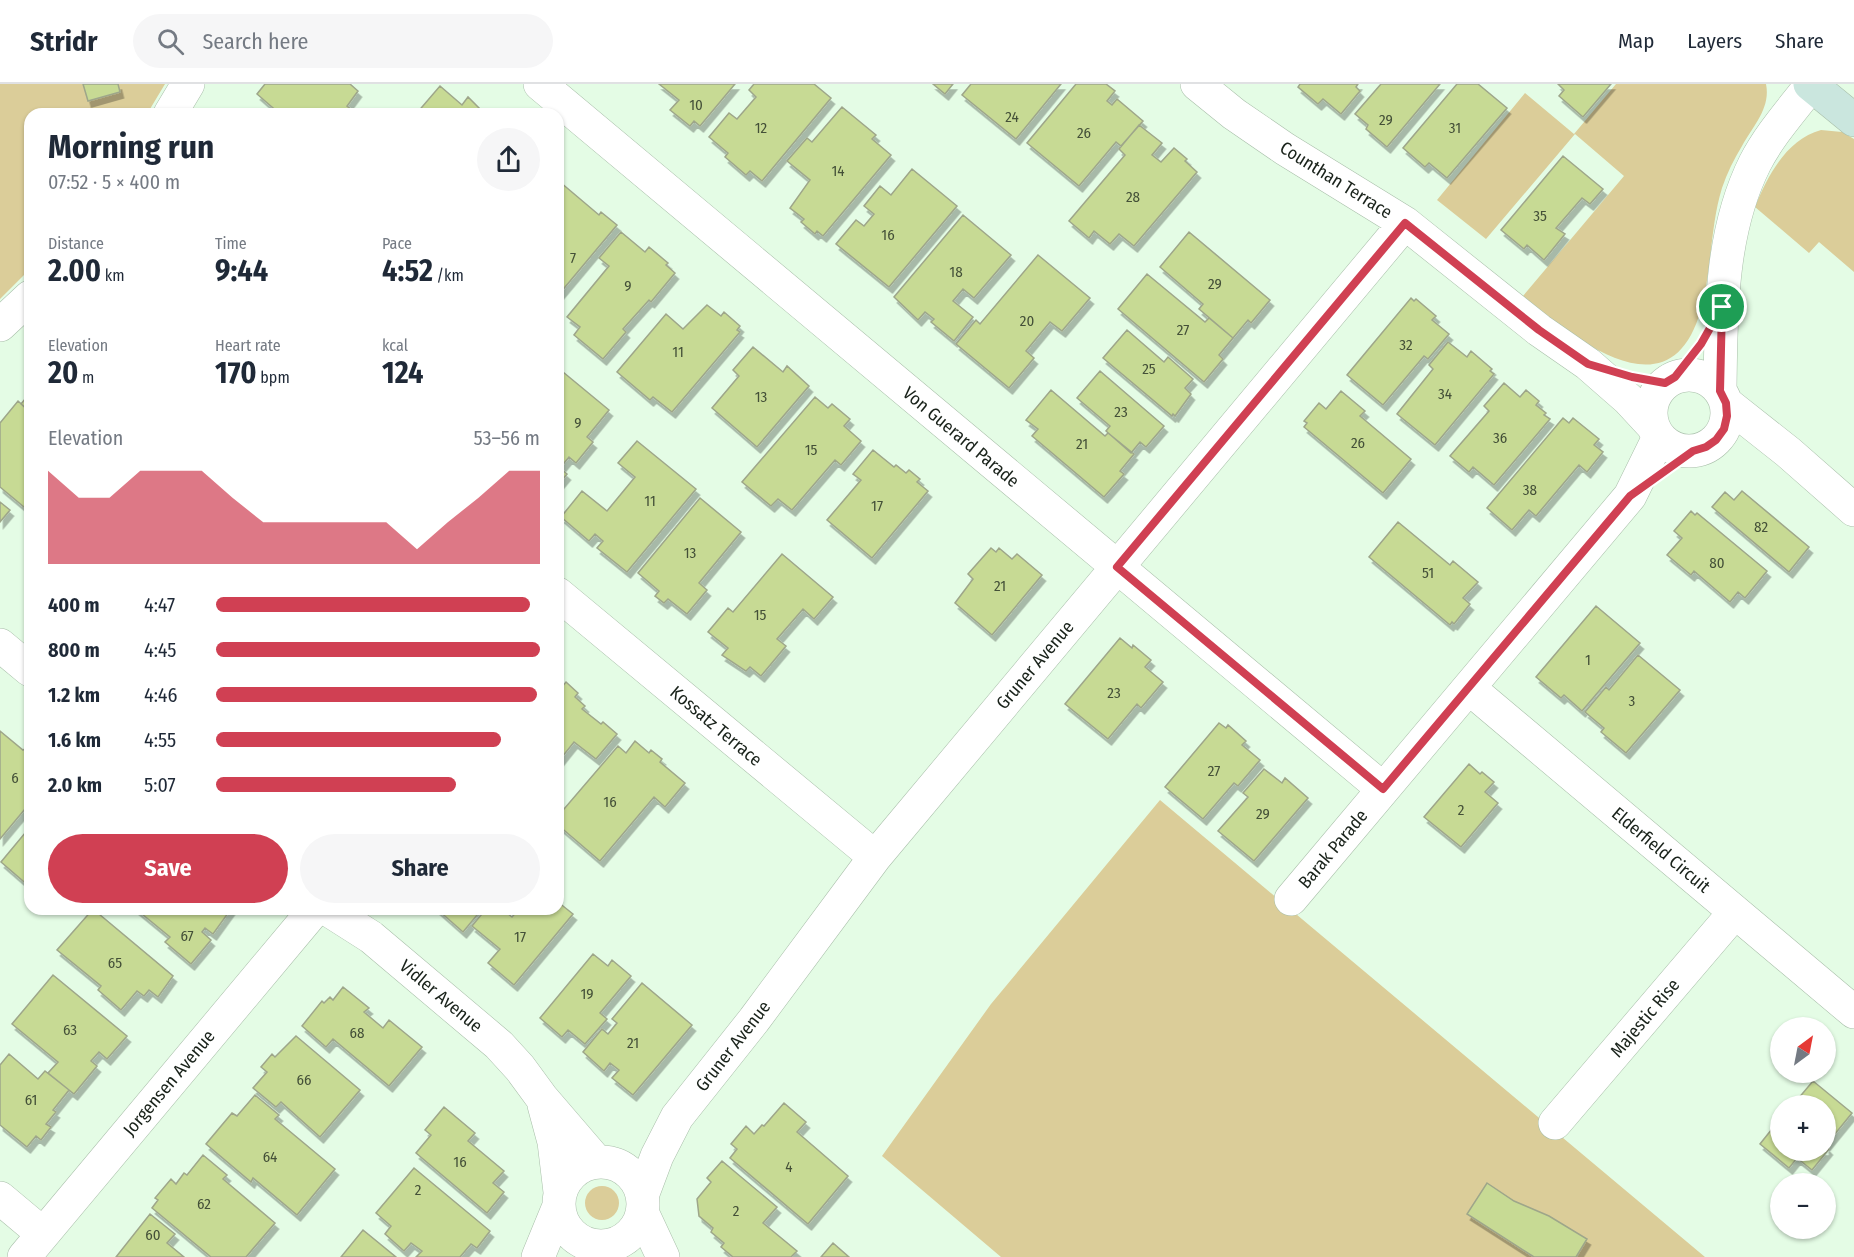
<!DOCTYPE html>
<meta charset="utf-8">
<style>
body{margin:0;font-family:"Fira Sans Condensed",sans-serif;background:#f6f6f7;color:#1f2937;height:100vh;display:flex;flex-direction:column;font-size:22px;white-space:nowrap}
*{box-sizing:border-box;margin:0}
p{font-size:20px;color:#747a83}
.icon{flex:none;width:33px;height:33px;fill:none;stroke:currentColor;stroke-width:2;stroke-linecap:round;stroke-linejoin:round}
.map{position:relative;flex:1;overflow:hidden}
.details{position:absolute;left:24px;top:24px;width:540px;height:807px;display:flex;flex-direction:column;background:#fff;border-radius:18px;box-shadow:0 2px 4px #0004}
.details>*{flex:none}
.needle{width:39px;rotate:32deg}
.tools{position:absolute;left:1770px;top:933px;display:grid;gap:12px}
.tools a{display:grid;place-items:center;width:66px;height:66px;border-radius:50%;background:#fff;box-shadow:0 2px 4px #0004;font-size:30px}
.pin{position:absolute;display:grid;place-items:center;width:51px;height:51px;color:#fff;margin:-26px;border:3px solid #fff;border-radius:50%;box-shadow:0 2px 6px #0007}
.round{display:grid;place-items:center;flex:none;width:63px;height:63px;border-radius:32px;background:#f6f6f7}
.head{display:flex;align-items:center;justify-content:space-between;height:102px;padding:0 24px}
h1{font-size:33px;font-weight:700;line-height:45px}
.stats{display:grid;grid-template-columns:repeat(3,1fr);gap:9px;height:102px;padding:6px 24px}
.stats div{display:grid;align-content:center}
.stats b{font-size:30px;font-weight:700}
.stats small{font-size:16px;font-weight:400}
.stats p{font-size:16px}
.chart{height:168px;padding:12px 24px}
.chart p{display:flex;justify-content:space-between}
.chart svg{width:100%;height:108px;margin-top:6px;fill:#d04053;opacity:.7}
.action{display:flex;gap:12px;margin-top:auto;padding:12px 24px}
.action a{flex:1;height:69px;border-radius:36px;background:#d04053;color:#fff;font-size:24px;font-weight:700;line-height:69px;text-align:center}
.action a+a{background:#f6f6f7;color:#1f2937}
ul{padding:0 24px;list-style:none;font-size:20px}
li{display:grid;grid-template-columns:96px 72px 1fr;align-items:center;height:45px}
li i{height:15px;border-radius:8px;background:#d04053}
header{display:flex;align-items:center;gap:36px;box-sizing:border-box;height:84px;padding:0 30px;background:#fff;border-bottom:2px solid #e0e1e3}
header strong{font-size:28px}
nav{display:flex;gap:33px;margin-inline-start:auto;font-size:21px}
.search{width:420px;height:54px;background:#f6f6f7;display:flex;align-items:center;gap:15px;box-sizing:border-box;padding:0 21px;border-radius:33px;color:#747a83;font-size:22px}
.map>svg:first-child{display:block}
.green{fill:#dbcd99}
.building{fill:#c7da94;stroke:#9ea68a;stroke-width:1.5;filter:url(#shadow)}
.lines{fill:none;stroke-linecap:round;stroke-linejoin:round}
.street-casing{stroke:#a8bea9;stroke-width:34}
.secondary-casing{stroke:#a8bea9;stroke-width:34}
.street{stroke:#fff;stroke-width:33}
.secondary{stroke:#cae6de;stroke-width:33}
.route-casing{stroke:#fff;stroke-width:12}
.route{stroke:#d04053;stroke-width:8}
.labels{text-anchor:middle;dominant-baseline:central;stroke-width:6;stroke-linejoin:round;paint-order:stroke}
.number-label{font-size:15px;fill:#445038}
.street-label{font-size:18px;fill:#19221a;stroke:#fff}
</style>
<header>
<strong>Stridr</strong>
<div class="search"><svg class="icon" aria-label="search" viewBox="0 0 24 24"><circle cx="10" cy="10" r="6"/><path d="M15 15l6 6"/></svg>Search here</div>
<nav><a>Map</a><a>Layers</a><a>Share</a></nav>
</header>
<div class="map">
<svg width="1854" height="1173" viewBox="0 0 1854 1173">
<defs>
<filter id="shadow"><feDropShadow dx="3.5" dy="6" stdDeviation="0" flood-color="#0004"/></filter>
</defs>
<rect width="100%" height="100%" fill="#e4fce5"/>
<path class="green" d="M0,0H165L147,30H30V185L0,215Z
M1616,0H1766C1771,24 1753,42 1742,62C1734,75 1727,89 1722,104C1710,143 1712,186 1701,225C1671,335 1575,255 1523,212L1624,92L1575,50L1486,155L1437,116L1525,9L1574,50Z
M1821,46L1842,48L1854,55V188L1819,158L1809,169L1755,123C1768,91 1787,55 1821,46Z
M1160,716L1705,1173H1001L882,1072L991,920Z
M585 1119a17 17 0 1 1 34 0a17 17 0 1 1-34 0Z"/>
<path class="building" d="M83,0H118L120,8L88,17Z
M265,0H350L358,7L347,22L357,30H291L287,27L284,30H280L257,10Z
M659,0H735L700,42L694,37L690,42L670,26L679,16Z
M754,0H814L831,14L762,97L750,87L746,91L725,73L728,69L709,53L729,29L737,35L756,13L749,6Z
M933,0H953L945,10Z
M971,0H1061L1016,55L962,11Z
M1076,0H1106L1115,7L1107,17L1112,21L1117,15L1143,37L1121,62L1116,58L1079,102L1027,59Z
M1300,0H1358L1356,3L1360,7L1341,30L1323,15L1318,20L1298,3Z
M1381,0H1440L1387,63L1366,45L1368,41L1355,30Z
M1457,0H1478L1507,24L1447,94L1429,79L1425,83L1403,64Z
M1558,0H1611L1583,33L1559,12L1564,6Z
M440,2L462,21L468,13L485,30H416Z
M842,23L876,51L872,55L891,71L823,152L817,147L815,150L801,138L804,135L790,124L810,96L787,77L807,54L812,58Z
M1139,41L1162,59L1152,71L1161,78L1174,64L1187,75L1185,77L1197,88L1134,162L1119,150L1110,160L1094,147L1089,154L1069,137L1125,71L1119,65Z
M1563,72L1603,105L1590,120L1582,114L1556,144L1565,150L1544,176L1527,161L1524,165L1501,146Z
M912,85L957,122L889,203L836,160L856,136L864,142L874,130L864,122L880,102L891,111Z
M560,98L599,131L601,128L617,141L560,209L558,208V100Z
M963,131L1011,171L974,214L963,205L953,217L973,233L954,257L931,238L934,235L925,228L918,236L894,213Z
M621,148L645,168L649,163L668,179L666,181L675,189L651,218L649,216L623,245L626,248L603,275L574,251L580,243L567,233L609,182L599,174Z
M1189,148L1270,216L1251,239L1248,236L1233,254L1199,225L1203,220L1160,183Z
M1038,171L1090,214L1062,247L1050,238L1026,267L1034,274L1009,304L956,260L976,236L980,240Z
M1147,190L1205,238L1209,234L1233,254L1219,271L1223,275L1204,298L1118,225Z
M1411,214L1414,217L1416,215L1436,232L1432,236L1449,250L1428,275L1424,272L1383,321L1347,291Z
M707,221L721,232L724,228L740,242L737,246L740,248L672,328L653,313L650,316L617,288L666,230L683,245Z
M1127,246L1164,278L1168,273L1193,295L1185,304L1191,310L1175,332L1173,330L1172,332L1103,274Z
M1448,258L1467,273L1471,267L1492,285L1490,287L1494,290L1435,361L1397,330L1433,285L1429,281Z
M753,263L783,288L787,282L809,302L757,363L712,324L739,292L733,286Z
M1100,287L1164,342L1146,363L1140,358L1131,369L1106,347L1110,342L1077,314Z
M563,288L609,326L587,353L593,358L576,379L569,373L560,384L567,390L558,401V294Z
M1504,299L1520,313L1526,306L1539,317L1536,321L1546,329L1544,331L1550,335L1494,401L1473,383L1469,388L1450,372L1489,327L1484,322Z
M1051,306L1105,352L1108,349L1134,370L1120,387L1124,390L1104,413L1032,352L1038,345L1026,336Z
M1341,307L1365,327L1360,332L1411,375L1383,409L1304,343L1307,339L1304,337L1319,319L1326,325Z
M30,309V328L21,320Z
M815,313L828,324L832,320L850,335L844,342L861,357L841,381L835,376L792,426L778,415L771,422L742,398Z
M18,317L30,328V428L0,403V339Z
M1563,334L1569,339L1573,334L1599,355L1594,361L1603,368L1587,388L1579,381L1536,432L1529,426L1512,446L1487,424Z
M637,357L696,405L627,488L597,464L603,457L595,450L589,457L561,433L582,407L607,427L635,393L618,379Z
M873,366L894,383L896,381L906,389L909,386L920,395L917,398L928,407L872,474L827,436L861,396L853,390Z
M1742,407L1809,463L1789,488L1712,423L1725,408L1734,416Z
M700,414L741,448L699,499L707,506L687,530L668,515L664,519L655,512L659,507L638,489Z
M0,418L10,426L0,438Z
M1691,427L1695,431L1697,429L1767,487L1745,514L1738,508L1730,518L1694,487L1691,491L1667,471L1682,454L1674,447Z
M1398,438L1450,481L1453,477L1478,498L1463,514L1470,520L1454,540L1452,538L1450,541L1369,473Z
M991,464L996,468L999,464L1012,475L1017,470L1042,491L992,551L955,519L973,495L968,490Z
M782,470L833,513L814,535L803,525L777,555L786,562L761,592L750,583L746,587L722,571L728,564L708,548L728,524L733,528Z
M1596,522L1640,559L1582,627L1564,611L1561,614L1536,593Z
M1120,554L1132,564L1133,561L1151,576L1145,583L1163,598L1141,624L1137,620L1108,655L1065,620Z
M1638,571L1680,606L1626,669L1601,648L1604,644L1585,628L1606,603L1609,606Z
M566,598L578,609L575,613L585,622L582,625L601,640L603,638L617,650L596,675L574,658L558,678V599L562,603Z
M1219,639L1226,644L1228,641L1246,657L1242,661L1260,676L1238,702L1234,699L1203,735L1165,703Z
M0,647L23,666L25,665L30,669V719L0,755Z
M635,657L649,669L651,666L662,675L660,678L685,699L665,723L654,713L600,777L558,741V732L618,662L626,669Z
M1469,680L1480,690L1482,688L1494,698L1485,708L1498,719L1461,763L1424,733Z
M1264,685L1282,699L1285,694L1308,714L1254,777L1218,747L1248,713L1243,709Z
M30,743V803L1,778Z
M558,818L573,830L514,901L488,879L500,865L472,842L486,825H502L512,833L519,825H558Z
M93,825L173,892L158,913L149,906L144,912L137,907L121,926L98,906L101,902L57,866Z
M136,825H231L213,850L205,844L202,848L211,856L191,880L165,858L170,853Z
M437,825H482L463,848Z
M593,870L608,882L612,876L631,892L600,929L607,935L585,960L568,946L562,953L540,934Z
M53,891L127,952L107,975L99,968L91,977L97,982L74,1010L48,989L58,978L12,940Z
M642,899L692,941L633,1011L612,994L619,986L610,979L604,987L583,968L602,945L608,950L617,939L612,935Z
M343,903L369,924L364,928L383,944L389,936L422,963L389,1002L333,955L326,963L302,942L322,917L324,919L330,913L333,916Z
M296,952L360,1006L320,1053L281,1018L276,1023L253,1004L267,988L261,983L272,970L275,973Z
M9,970L38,995L45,987L69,1006L53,1026L56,1028L46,1040L51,1043L41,1056L36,1052L27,1063L0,1041V981Z
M1813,997L1852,1029L1826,1061V1022H1792Z
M255,1011L279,1031L275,1035L335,1085L297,1131L253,1094L251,1098L206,1060L232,1029L237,1032Z
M784,1019L806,1038L797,1048L848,1092L808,1140L730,1074L737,1065L731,1060L746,1042L754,1050L762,1041L764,1042Z
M444,1023L475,1049L468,1057L504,1087L493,1099L504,1108L487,1129L416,1069L431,1051L425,1046Z
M1780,1035V1066H1826V1062L1829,1065L1812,1086L1797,1074L1789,1084L1760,1060Z
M203,1071L227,1091L223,1095L275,1139L246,1173H211L152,1124L158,1116L155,1114L171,1095L176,1100L184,1089L187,1091Z
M722,1077L777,1123L763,1139L797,1167L791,1173H733L721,1163L724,1159L711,1148L713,1144L699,1132L697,1115L711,1098L707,1094Z
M414,1084L490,1147L477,1164L471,1160L460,1173H416L422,1167L411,1159L404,1167L385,1150L391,1142L376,1129Z
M1487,1099L1514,1117L1549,1132L1587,1155L1576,1173H1534L1467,1130Z
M150,1130L175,1150L167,1159L184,1173H116Z
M363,1146L396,1173H341Z
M833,1159L849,1173H821Z"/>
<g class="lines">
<g class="street-casing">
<path id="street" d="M540,0L1383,705
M1197,0L1234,30L1285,65L1405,139L1539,246L1588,280L1628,315L1653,342
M170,30L188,0
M0,241L30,213
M1651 329a38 38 0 1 1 76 0a38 38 0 1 1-76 0Z
M1720,307C1721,230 1720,149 1755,79C1770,50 1792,26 1811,1
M1726,319L1788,368L1854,426
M558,510L875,773
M0,561L30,586
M1469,604L1854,928
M1291,815L1630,412L1659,353
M327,825L371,853L499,961L520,984L542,1014L597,1078
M544,1021L554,1058L560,1108
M1555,1039L1735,828
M559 1120a42 42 0 1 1 84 0a42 42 0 1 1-84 0Z
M642,1112L657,1072L677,1033L754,936L875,773L1405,139
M0,1114L43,1150
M642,1128L663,1173
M24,1173L315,825
M538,1173L559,1122"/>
</g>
<g class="secondary-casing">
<path id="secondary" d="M1810,0L1854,36"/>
</g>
<use href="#street" class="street"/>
<use href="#secondary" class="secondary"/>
</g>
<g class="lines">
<g class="route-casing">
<path id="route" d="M1405,139L1539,246L1588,280L1632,293L1665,299L1675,293L1701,260L1722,223L1720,307L1726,319L1727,332L1724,345L1716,356L1706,363L1693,367L1630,412L1383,705L1117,483Z"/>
</g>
<use href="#route" class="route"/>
</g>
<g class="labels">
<g class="number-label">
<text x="696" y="21">10</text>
<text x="1012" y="33">24</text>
<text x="1386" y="36">29</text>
<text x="761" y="44">12</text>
<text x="1455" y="44">31</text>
<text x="1084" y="49">26</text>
<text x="838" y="87">14</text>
<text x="1133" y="113">28</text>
<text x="1540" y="132">35</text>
<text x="888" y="151">16</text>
<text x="573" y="174">7</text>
<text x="956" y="188">18</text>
<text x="1215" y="200">29</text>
<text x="628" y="202">9</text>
<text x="1027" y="237">20</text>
<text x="1183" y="246">27</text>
<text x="1406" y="261">32</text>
<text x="678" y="268">11</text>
<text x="1149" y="285">25</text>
<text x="1445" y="310">34</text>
<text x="761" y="313">13</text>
<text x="1121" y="328">23</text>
<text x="578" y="339">9</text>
<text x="1500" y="354">36</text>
<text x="1358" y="359">26</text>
<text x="1082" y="360">21</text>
<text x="811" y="366">15</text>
<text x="1530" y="406">38</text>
<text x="650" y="417">11</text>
<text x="877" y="422">17</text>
<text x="1761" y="443">82</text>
<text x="690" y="469">13</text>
<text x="1717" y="479">80</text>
<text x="1428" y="489">51</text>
<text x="1000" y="502">21</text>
<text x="760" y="531">15</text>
<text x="1588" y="576">1</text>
<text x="1114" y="609">23</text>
<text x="1632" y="617">3</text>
<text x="1214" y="687">27</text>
<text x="15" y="694">6</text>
<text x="610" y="718">16</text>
<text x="1461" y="726">2</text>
<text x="1263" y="730">29</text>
<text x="187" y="852">67</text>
<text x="520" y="853">17</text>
<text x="115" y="879">65</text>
<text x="587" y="910">19</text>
<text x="70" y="946">63</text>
<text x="357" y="949">68</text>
<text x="633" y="959">21</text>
<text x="304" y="996">66</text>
<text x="31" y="1016">61</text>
<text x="270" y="1073">64</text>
<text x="460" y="1078">16</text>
<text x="789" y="1083">4</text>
<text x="418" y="1106">2</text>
<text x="204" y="1120">62</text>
<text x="736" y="1127">2</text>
<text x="153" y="1151">60</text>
</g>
<g class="street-label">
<text transform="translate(1336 96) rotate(32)">Counthan Terrace</text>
<text transform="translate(961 353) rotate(40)">Von Guerard Parade</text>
<text transform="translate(1035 581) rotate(-50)">Gruner Avenue</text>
<text transform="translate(716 642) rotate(40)">Kossatz Terrace</text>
<text transform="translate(1333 765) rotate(-50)">Barak Parade</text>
<text transform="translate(1661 766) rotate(40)">Elderfield Circuit</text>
<text transform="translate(441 912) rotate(40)">Vidler Avenue</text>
<text transform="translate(1645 934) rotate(-50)">Majestic Rise</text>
<text transform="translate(733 962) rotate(-52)">Gruner Avenue</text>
<text transform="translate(169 999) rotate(-50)">Jorgensen Avenue</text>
</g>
</g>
</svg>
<div class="tools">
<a><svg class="needle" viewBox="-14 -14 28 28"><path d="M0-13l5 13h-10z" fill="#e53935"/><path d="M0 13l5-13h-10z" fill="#747a83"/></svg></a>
<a>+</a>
<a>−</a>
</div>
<div class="pin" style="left:1722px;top:223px;background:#1e9e55"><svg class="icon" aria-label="arrive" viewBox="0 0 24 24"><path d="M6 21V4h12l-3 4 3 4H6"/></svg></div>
<section class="details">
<div class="head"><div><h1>Morning run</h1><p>07:52 · 5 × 400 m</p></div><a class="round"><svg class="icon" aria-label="share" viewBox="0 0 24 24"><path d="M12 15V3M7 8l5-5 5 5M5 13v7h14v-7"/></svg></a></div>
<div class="stats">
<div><p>Distance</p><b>2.00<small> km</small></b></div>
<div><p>Time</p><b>9:44</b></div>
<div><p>Pace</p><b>4:52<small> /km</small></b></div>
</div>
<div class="stats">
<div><p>Elevation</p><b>20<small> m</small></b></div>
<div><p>Heart rate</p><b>170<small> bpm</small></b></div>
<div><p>kcal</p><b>124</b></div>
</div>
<div class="chart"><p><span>Elevation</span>53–56 m</p>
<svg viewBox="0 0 160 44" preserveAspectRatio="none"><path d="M0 44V6L10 17L20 17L30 6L40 6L50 6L60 17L70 27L80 27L90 27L100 27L110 27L120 38L130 27L140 17L150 6L160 6V44z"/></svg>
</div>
<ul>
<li><b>400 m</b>4:47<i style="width:97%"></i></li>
<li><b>800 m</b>4:45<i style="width:100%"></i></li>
<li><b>1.2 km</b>4:46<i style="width:99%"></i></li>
<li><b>1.6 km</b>4:55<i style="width:88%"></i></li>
<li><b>2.0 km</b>5:07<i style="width:74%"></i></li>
</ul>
<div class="action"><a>Save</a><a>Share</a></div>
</section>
</div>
